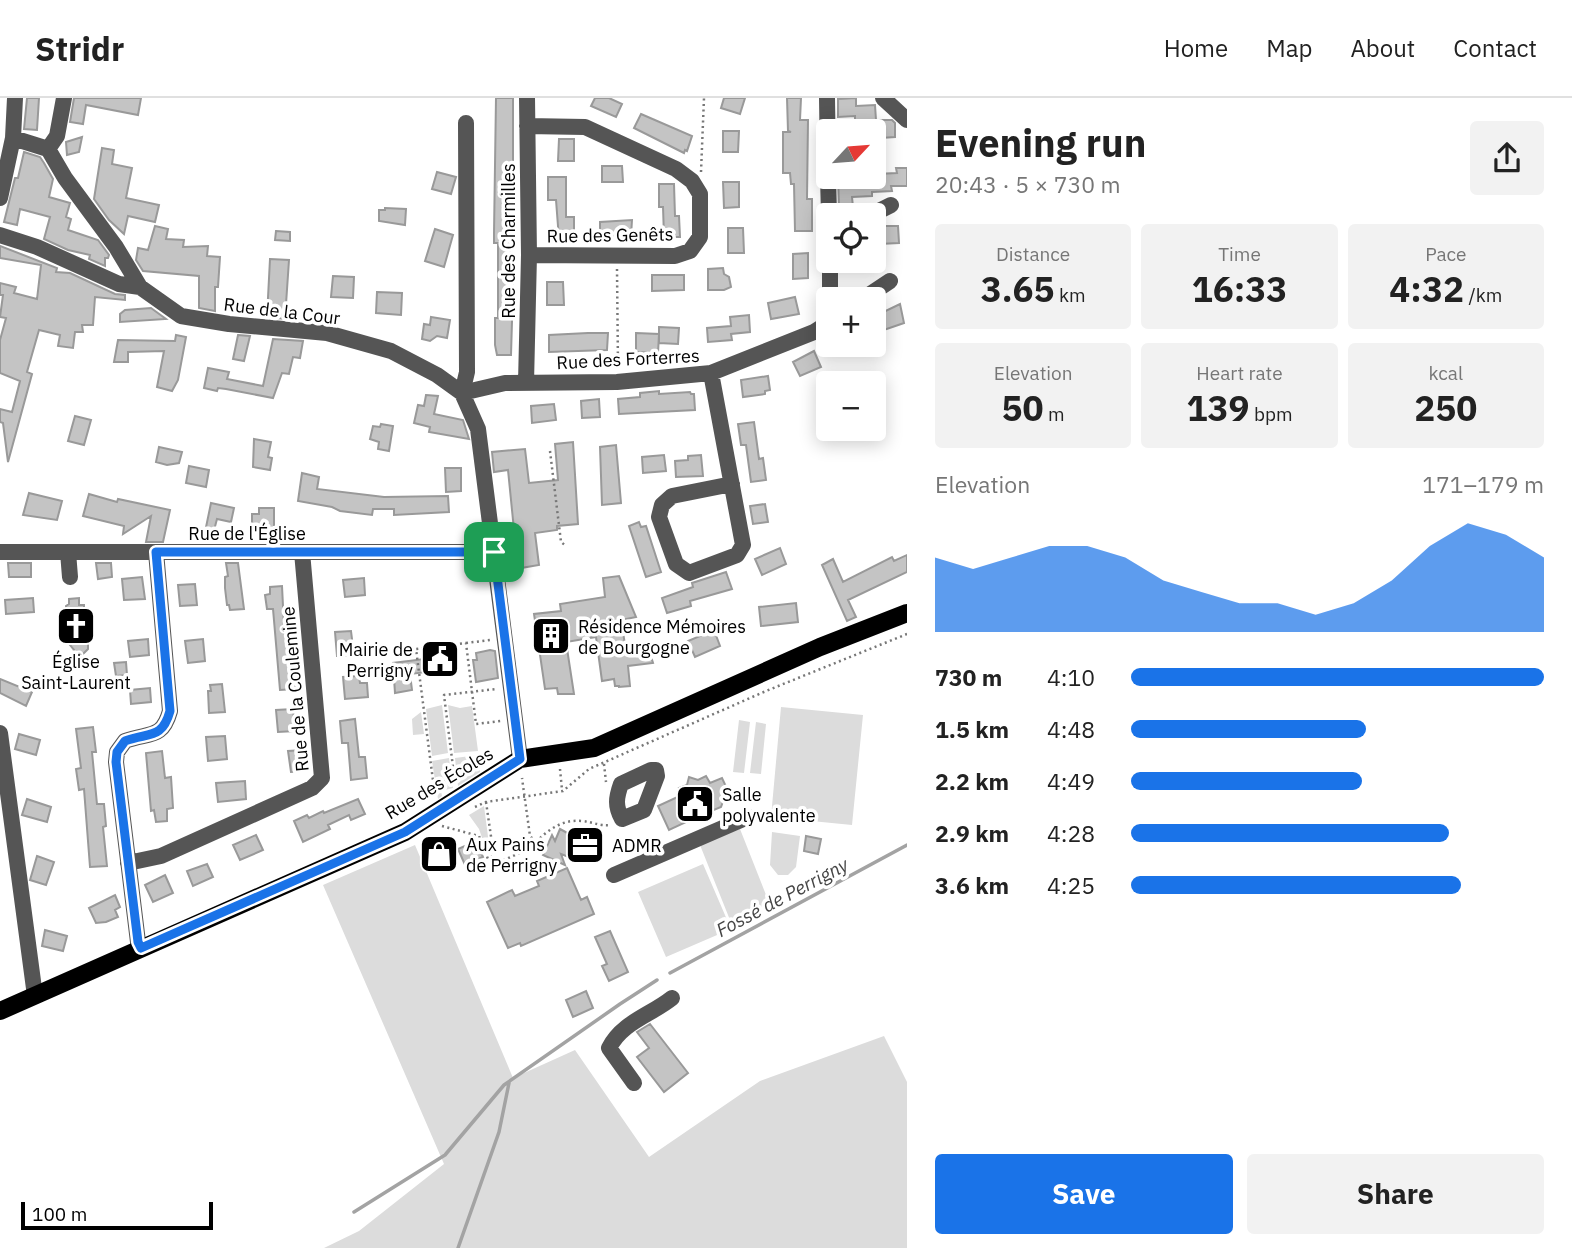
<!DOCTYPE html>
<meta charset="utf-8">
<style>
body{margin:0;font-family:"IBM Plex Sans",sans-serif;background:#f2f2f2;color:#222;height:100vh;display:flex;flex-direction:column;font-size:26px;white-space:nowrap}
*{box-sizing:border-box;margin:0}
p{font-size:23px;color:#767676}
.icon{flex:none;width:38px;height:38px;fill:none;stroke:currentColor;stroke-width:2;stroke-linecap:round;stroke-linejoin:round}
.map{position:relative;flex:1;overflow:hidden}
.side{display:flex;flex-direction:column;background:#fff;width:665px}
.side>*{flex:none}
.needle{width:46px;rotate:64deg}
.tools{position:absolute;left:816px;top:21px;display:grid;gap:14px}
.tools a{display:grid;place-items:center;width:70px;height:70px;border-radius:7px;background:#fff;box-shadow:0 4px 18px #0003;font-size:35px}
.scale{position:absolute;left:21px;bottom:18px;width:192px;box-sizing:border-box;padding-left:7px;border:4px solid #000;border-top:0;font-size:19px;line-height:24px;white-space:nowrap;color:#000;-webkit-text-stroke:5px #fff;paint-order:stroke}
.pin{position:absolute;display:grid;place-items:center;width:60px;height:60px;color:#fff;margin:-30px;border-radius:14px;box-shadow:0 4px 10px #0006}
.round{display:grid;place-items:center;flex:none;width:74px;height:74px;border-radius:7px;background:#f2f2f2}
.headline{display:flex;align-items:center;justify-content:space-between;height:119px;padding:0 28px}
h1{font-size:38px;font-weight:800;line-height:52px}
.figures{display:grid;grid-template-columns:repeat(3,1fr);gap:10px;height:119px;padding:7px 28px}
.figures div{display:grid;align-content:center;border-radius:7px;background:#f2f2f2;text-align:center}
.figures b{font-size:35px;font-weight:800}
.figures small{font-size:19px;font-weight:400}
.figures p{font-size:19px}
.chart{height:196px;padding:14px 28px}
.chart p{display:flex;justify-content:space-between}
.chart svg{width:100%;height:126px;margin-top:7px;fill:#1a73e8;opacity:.7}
.primary-button{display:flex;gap:14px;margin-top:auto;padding:14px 28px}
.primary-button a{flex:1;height:80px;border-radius:7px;background:#1a73e8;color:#fff;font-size:28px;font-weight:800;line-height:80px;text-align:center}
.primary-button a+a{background:#f2f2f2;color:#222}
ul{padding:0 28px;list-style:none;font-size:23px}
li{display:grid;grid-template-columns:112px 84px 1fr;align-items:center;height:52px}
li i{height:18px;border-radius:9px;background:#1a73e8}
header{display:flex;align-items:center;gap:42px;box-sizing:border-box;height:98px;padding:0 35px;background:#fff;border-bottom:2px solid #e0e0e0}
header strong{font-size:33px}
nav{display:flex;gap:38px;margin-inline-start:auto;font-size:24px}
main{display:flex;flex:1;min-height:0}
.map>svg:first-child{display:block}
.green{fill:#dcdcdc}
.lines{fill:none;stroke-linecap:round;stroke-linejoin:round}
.stream{stroke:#a3a3a3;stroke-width:3.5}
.building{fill:#c4c4c4;stroke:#999;stroke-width:2}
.path{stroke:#777;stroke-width:2.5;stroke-dasharray:2 3.5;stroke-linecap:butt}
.minor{stroke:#555;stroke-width:16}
.major{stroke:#000;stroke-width:18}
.route-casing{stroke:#fff;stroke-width:14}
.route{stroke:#1a73e8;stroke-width:9}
.labels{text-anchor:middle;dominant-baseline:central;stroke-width:7;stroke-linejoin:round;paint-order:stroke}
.street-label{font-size:18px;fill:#000;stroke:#fff}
.poi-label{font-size:18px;fill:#000;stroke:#fff;text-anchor:start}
.water-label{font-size:19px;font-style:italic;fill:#444;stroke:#fff}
</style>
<header>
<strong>Stridr</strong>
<nav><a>Home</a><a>Map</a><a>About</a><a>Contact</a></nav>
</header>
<main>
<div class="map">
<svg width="907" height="1150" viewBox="0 0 907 1150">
<rect width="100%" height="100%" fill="#fff"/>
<path class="green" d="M442,607L448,655L432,658L426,611Z
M448,607L460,610L472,608L478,653L454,655Z
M781,609L863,617L852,727L771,719Z
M421,614L424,636L413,637L412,621Z
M739,622L750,624L744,675L733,674Z
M756,624L766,626L761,676L750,675Z
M478,657L480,674L458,688L455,660Z
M449,660L453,690L441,693L442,698L438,701L432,663Z
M484,708L490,754H487L479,731L469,717Z
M740,731L770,807L730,822L700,747Z
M772,734L800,738L796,769L788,777H778L770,767Z
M415,747L513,980L575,952L649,1059L760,983L884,938L907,984V1150H324L359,1133L444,1066L323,787Z
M703,766L731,831L666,859L638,794Z"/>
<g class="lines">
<path class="stream" d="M670,875L907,747
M354,1114L445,1057L504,987L620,906L657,882
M458,1150L499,1034L509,985"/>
</g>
<path class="building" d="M27,0H39L37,32L24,31Z
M74,0H141L138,17L86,7L83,26L70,24Z
M496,0H513V77H510V164H513V190L511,257H497L495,247V220H498V145H494V135Z
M595,0H609L622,6L616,19L591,8Z
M724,0H745L740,16L721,10Z
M787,0H801L800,22H808L807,101H812V133H795L794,86H791L790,75H783V34H791L788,33Z
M856,0V8L875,7L876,22H892L895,25V39L881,40V35L875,36L874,25H855V18L838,19V1Z
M641,16L692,38L687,53L685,52L684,55L634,30Z
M723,33H739L738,54H723Z
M82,39L79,54L67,57L66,44Z
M559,41H574V63H558Z
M102,50L114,52L112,66L132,70L126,100L159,107L155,124L128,118L124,136L109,122L94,101Z
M24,54L40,59L44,65L53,81L49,99L70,105L66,119L71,121L68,132L98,142L109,157L108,160H105V168L89,161L90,157L68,152L44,141L50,119L20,111L17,127L4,124L15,80H18Z
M602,68H622L623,84H602Z
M896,70H907V88H891L892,93L872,94V98L852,99L853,109L839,110L838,79L877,80L876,76L897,75Z
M437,74L456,79L451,96L432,91Z
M548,79H566V119H574V141H559L556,102H548Z
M723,84H739V109L724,110Z
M659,86H674L675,118H679L680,139H664L663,109H659Z
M385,110L406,111L405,127L379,123V112H385Z
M632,122L631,138L600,139V124Z
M155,128L168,131L166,141L184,142L183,149L208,148L207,158L220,159L218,189H215V213L199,210V178L143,173L136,162L138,150L148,152Z
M878,128H898L899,145L879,146Z
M728,130H743L744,155H728Z
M435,131L453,137L444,169L425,163Z
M276,133L290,134V143L275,142Z
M0,148L57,170L56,174L70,175L115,196L125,197V202L95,199L93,227H82L83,234H75L73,250L58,248L60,237L39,232L27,274L32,276L8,364L3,325L0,324V311L12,314L20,283L0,275V242L6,220L0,219L3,197H0V185L16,189L14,195L37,201L41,167L0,160Z
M808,155V180L793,181V156Z
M270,161L289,162L285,221L267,219Z
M723,170L724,176L729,179L731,189L724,192H708V171Z
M652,177H684V192L652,193Z
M333,178L354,179L353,200L331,199Z
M547,184H563L564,207H547Z
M377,194L402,195L401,217L376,215Z
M795,199L799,216L771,221L768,205Z
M900,206L904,225L878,234L873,219Z
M151,210L166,221L120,224V216L125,212Z
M749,217L750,234L731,236L732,242L708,244L707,230L731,228L730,219Z
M431,219L450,222L447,240L437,238L430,243L422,241L424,226L430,227Z
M659,229L679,230L678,246L659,245Z
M588,235H608L607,252L549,254V237Z
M636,235L659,236L658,255L636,254Z
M176,237L186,239L178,282L172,293L157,289L164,253L128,254V264H114L118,242L175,243Z
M238,237L250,238L244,263L233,261Z
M273,241L303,243L300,260L293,259L289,276L282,275L273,300L226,291L218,290L217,293L204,290L208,270L229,274L227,281L263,288Z
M814,253L821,269L800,278L793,264Z
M768,278L770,292L765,293V296L743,299L741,282Z
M659,293V296L690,294L691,296H694L695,312L619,316L618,301L640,299V295Z
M426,297L438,298L434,316L463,322L469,341L429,334L430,329L414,325L418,307L424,308Z
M599,301L600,319L582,320L581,303Z
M554,306L556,322L532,325L531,308Z
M75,318L91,322L84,347L68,343Z
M754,324L759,361L763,360L766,382L751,384L746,347H741L738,326Z
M381,326L393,328L389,353L378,351L379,344L370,341L373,328L380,329Z
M254,341L271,344L268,359L272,360L270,372L253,369Z
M573,344L578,426L557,428V432L535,435L539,467L521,470L518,444L505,447L502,434L514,432L508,372L494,374L492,354L525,351L529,385L558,382L555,346Z
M616,347L621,405L602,407L600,349Z
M159,349L182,354L179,365L167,367L156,364Z
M664,357L666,373L643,375L642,359Z
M701,357L703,378L676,379L675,363L688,362V358Z
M189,368L209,372L206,389L186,385Z
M445,370H461V393L446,394Z
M302,375L319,379L317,391L384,399L448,398L449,414L394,417V411H373L372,417L340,413L332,409L298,403Z
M29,395L62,403L57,422L23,417Z
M89,396L117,404L118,401L170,412L163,444H146L151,418L123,436L124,428L83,418Z
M211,405L234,410L231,424L217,421L212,440L204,439Z
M765,406L768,424L753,426L750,408Z
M259,410H274V433L252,432V416H259Z
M639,424L641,429L646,428L661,474L646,479L629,428Z
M780,450L786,466L762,477L755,461Z
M907,457V474L848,502L856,519L847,523L822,467L833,461L843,484L892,459L894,463Z
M8,465H31V479H9Z
M96,465H111L112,479L98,481Z
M226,465H238L244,511L230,512L229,507H227L225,490V479L228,478Z
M726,474L732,491L690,503L691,508L667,515L662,500L693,489L692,485Z
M619,478L636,519L626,521L627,528H622L626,553L648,549L653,565L628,568L630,588L619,589V588H615L614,581L602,583L596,539L566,544L574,596H558L557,590L545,591L534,516L561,513L560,506L605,499L603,480Z
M142,479L145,501L124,502L122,481Z
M364,480L365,497L345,499L343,482Z
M195,486L197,507L180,508L178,487Z
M282,488L284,528H293L295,591L280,592L273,511H267L265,497L270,496V489Z
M33,500L34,514L6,516L5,502Z
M79,500V507H84V521L90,520L91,532L88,533V551L82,557H72L74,552L62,537L60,524L67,522L66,508L69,506V501Z
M796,505L798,524L761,528L759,509Z
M714,532L720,548L695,559L688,543Z
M351,533L354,557L337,558L335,534Z
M148,541L149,557L130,559L128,543Z
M203,541L205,563L188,565L185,543Z
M454,550L457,570L410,576L412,592L395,595L393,565L425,561L424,553Z
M490,552L495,553L498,580L476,584L473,562H477L476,555Z
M126,564L127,577L116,578L114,565Z
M359,578L360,585H367L368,599L345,601L343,579Z
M0,581L32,594L26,608L0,595Z
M222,586L225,614L209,615L208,593H211L210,587Z
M150,590L151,604L131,606L130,592Z
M293,611L295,633L278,634L276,612Z
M355,621L359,659H365L367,680L351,682L348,645H342L340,623Z
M93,629L96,654H92L97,706H104L106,728L103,729L107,768L90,769L84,691L79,692L76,671L81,670L76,631Z
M19,636L40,642L36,657L15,651Z
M225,638L227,661L208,663L206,639Z
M304,652L306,673L291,674L288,653Z
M162,653L165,680L171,679L173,710L167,711V723L156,724L154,712L151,713L146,655Z
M706,678L710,685L722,680L729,695L725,698L721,709L711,713L709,718L703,716L669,732L658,708L682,697L679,690L687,687L689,679L698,682Z
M245,683L246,701L218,704L216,685Z
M27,701L51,709L47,724L22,717Z
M358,701L365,716L351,722L349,717L328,727L330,731L303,744L294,723L307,717L309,720L323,713L324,715Z
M560,731L571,737L573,732L588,738L597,758L582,764L561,756L565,767L543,757L552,737L555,743Z
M256,737L263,752L240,762L233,747Z
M806,738L821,741L818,756L804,753Z
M476,743L483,759L465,767L458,751Z
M442,745L448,758L434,764L429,753Z
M37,758L54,764L46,787L30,782Z
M207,766L213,779L193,788L187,773Z
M567,770L581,802L587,799L594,816L521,848L520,845L508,850L487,804L512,792L515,798L539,788L537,783Z
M165,777L173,795L153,804L145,787Z
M115,797L120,809L115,812L118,819L106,824L96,825L89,810Z
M45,832L67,838L63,853L42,848Z
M610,833L628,874L609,883L602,868L607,866L595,839Z
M586,893L593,910L573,919L566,902Z
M650,926L688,975L664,994L637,959L649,950L637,934Z"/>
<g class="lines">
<path class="path" d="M701,74L704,0
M617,171L618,269
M550,353L561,444L566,448
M466,545L490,542
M604,666L606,684
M560,671L562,692
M455,685L444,597L496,591
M435,698L416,551L466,545L476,626L501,623
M486,704L495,766L533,749L536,744L530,738L522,680
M475,709L486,704L563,693L589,671L766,593L907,536
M442,728L479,738L488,761L493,758
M536,744C549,731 563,721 582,723C593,724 598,728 611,727"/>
<path class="minor" d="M827,0L828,68
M883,0L907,22
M466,25L467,274L462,295L505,285L617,284L711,275L814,234L828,225
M527,28L585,29L676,71L692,83L700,96V139L690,153L675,158L529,157
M13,40L48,51L65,80L116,149L140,189L181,218L229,226L327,235L391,253L437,277L462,295L478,331L520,661
M48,51L57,38L64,0
M828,79L829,117
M0,100L13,40L15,0
M871,117L891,107
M0,137L37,149L119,186L140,189
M830,163V201
M863,201L890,183
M711,275L743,447L737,457L689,475L676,466L659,419L662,407L672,398L732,386
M526,285L529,157L527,0
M0,454H494
M68,454L70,479
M0,635L35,898
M651,672H656L657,678L644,712L622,721C615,708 616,700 621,686Z
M128,765L161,758L312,690L322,680L302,454
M614,777L748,719
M141,851L138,844L116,664L117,654L125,643C149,634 162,642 170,613L156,454
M634,985L609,950C622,924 651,917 672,900"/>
<path class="major" d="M0,913L405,734L520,661L594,650L820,549L907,515"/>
</g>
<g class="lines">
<g class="route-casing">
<path id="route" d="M156,454H494L520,661L405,734L141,850L138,844L116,664L117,654L125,643C149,634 162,642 170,613Z"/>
</g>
<use href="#route" class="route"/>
</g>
<defs>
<g id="church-square" transform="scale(2.0125)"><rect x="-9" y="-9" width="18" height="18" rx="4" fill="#000" stroke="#fff"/><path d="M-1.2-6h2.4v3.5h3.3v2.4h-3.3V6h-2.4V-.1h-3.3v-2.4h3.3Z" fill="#fff"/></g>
<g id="building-square" transform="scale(2.0125)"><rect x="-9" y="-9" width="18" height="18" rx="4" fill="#000" stroke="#fff"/><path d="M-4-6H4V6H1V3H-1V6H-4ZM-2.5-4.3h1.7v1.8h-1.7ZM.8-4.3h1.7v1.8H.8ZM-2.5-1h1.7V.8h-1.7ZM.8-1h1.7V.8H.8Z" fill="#fff"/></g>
<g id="civic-square" transform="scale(2.0125)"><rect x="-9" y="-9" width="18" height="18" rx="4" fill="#000" stroke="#fff"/><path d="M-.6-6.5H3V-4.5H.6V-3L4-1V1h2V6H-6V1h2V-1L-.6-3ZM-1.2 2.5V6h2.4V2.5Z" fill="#fff"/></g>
<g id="office-square" transform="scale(2.0125)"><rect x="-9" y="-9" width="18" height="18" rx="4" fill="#000" stroke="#fff"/><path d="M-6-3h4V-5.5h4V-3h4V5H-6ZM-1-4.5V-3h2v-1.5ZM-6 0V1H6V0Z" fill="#fff"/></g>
<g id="shop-square" transform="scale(2.0125)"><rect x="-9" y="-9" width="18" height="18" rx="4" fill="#000" stroke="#fff"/><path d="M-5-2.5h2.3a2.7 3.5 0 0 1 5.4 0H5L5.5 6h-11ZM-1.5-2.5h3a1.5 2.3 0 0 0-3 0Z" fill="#fff"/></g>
</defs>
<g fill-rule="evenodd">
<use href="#church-square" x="76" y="528"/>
<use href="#building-square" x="551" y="538"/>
<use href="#civic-square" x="440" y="561"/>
<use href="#civic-square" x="695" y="706"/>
<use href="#office-square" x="585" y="747"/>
<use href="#shop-square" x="439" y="756"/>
</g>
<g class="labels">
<g class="street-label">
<text transform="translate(610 137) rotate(-1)">Rue des Genêts</text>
<text transform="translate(508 143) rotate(-90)">Rue des Charmilles</text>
<text transform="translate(282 213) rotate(7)">Rue de la Cour</text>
<text transform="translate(628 261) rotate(-3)">Rue des Forterres</text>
<text x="247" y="435">Rue de l'Église</text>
<text transform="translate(295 591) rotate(-95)">Rue de la Coulemine</text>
<text transform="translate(439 685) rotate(-31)">Rue des Écoles</text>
</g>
<g class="poi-label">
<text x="578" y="528">Résidence Mémoires<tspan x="578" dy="21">de Bourgogne</tspan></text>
<text x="413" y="551" text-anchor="end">Mairie de<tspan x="413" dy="21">Perrigny</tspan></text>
<text x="76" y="563" text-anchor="middle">Église<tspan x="76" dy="21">Saint-Laurent</tspan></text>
<text x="722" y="696">Salle<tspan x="722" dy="21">polyvalente</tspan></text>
<text x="466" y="746">Aux Pains<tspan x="466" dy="21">de Perrigny</tspan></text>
<text x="612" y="747">ADMR</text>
</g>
<g class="water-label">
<text transform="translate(782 799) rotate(-28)">Fossé de Perrigny</text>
</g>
</g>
</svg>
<div class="tools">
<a><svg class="needle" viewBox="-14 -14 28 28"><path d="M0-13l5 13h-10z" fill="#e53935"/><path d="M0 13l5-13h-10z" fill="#767676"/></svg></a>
<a><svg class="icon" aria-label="locate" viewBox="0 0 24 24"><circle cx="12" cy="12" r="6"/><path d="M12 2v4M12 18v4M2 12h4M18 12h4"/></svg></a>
<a>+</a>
<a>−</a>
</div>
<div class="scale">100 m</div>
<div class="pin" style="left:494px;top:454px;background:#1e9e55"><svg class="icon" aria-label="arrive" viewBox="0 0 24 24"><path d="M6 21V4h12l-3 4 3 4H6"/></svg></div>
</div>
<section class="side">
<div class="headline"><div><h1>Evening run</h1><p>20:43 · 5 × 730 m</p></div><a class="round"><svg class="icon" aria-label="share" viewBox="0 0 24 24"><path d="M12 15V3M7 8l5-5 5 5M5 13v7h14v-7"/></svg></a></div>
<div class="figures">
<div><p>Distance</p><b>3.65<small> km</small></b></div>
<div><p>Time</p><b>16:33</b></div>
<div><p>Pace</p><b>4:32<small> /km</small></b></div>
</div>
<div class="figures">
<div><p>Elevation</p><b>50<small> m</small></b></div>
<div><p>Heart rate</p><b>139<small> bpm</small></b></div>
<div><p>kcal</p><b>250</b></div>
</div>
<div class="chart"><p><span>Elevation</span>171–179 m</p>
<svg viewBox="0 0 160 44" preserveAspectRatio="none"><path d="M0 44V18L10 22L20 18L30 14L40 14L50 18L60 26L70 30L80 34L90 34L100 38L110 34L120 26L130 14L140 6L150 10L160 18V44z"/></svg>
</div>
<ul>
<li><b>730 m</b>4:10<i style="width:100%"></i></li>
<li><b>1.5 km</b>4:48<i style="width:57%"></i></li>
<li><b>2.2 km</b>4:49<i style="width:56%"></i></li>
<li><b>2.9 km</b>4:28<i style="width:77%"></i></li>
<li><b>3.6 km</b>4:25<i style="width:80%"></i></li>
</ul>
<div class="primary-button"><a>Save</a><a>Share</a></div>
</section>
</main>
